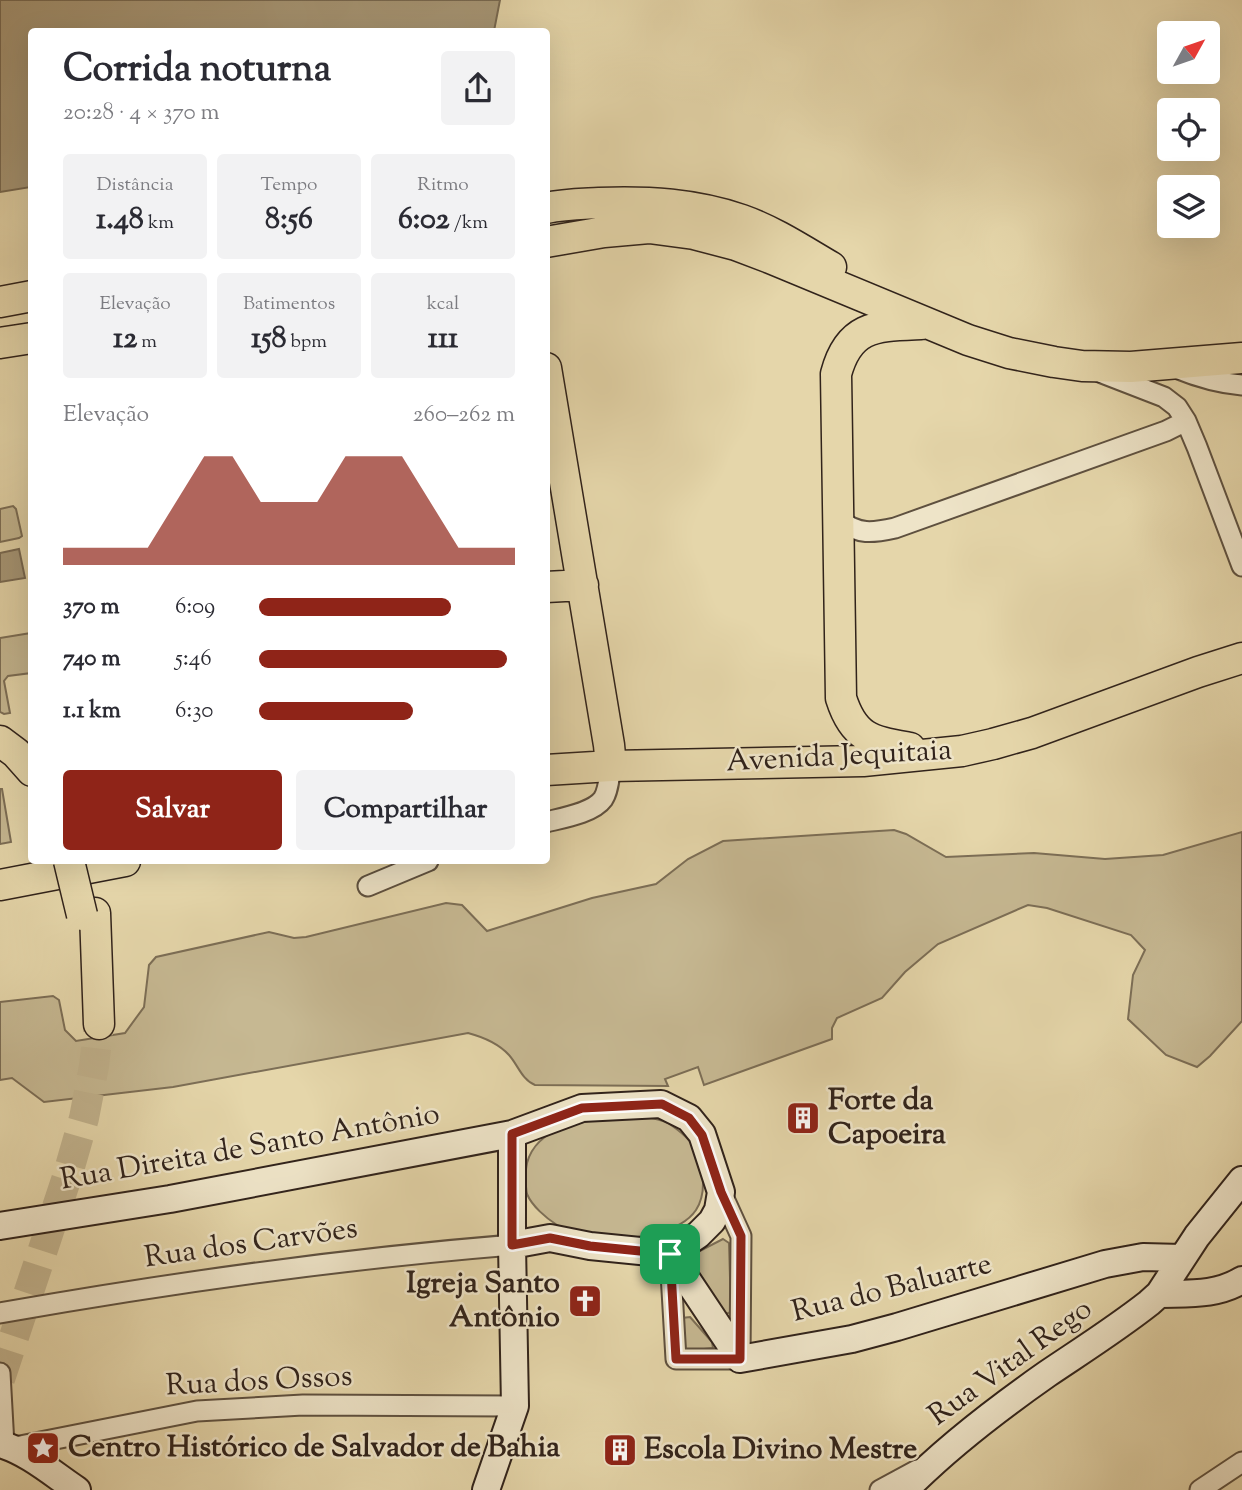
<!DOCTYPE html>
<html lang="pt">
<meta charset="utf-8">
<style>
body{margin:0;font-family:"Sorts Mill Goudy",serif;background:#f2f2f3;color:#2b2b33;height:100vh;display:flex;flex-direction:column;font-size:26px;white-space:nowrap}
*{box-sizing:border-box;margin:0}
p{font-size:23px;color:#7c7c81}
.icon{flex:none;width:38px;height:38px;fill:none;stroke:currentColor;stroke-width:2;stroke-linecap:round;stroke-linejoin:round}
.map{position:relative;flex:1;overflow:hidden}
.panel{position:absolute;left:28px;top:28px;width:522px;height:836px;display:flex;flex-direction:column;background:#fff;border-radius:7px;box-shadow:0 7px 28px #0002}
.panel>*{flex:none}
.needle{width:46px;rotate:50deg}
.controls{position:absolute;left:1157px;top:21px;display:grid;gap:14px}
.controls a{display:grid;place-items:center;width:63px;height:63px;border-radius:7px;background:#fff;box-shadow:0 7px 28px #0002;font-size:35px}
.pin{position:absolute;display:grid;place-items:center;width:60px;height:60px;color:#fff;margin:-30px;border-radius:14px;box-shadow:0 4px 10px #0006}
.round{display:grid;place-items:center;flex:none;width:74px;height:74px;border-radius:7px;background:#f2f2f3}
.headline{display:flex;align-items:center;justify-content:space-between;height:119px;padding:0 35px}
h1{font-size:38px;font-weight:800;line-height:52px}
.stats{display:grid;grid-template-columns:repeat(3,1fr);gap:10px;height:119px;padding:7px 35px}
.stats div{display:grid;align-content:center;border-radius:7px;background:#f2f2f3;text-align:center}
.stats b{font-size:30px;font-weight:800}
.stats small{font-size:19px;font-weight:400}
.stats p{font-size:19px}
.chart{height:196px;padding:14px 35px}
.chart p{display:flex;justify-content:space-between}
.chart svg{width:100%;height:126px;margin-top:7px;fill:#8f2418;opacity:.7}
.cta{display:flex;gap:14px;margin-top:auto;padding:14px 35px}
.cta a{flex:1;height:80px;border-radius:7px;background:#8f2418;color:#fff;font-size:28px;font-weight:800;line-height:80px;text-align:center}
.cta a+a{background:#f2f2f3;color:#2b2b33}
ul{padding:0 35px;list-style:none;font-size:23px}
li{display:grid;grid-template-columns:112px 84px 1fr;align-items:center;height:52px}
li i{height:18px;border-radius:9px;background:#8f2418}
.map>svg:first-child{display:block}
.green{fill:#c6b892;stroke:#7c6e56;stroke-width:2}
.water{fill:#a89979;stroke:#786a53;stroke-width:2}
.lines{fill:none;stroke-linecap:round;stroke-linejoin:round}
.primary-tunnel{stroke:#c1b28d;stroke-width:30;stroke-dasharray:30 15;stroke-linecap:butt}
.street-casing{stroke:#5e503f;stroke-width:23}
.secondary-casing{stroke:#31231b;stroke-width:30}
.primary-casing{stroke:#31231b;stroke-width:33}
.street{stroke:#eee4c8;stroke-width:19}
.secondary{stroke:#eee4c8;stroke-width:26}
.primary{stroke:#e5d6aa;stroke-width:30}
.primary-bridge-casing{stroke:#31231b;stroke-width:33;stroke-linecap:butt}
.primary-bridge{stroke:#e5d6aa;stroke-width:30}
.route-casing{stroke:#fff;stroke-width:14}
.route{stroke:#8f2418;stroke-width:9}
.labels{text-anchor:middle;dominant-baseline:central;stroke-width:5;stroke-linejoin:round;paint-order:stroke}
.street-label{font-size:30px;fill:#31231b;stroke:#eee4c8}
.poi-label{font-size:30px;font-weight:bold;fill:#31231b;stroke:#eee4c8;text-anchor:start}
</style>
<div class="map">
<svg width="1242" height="1490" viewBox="0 0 1242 1490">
<rect width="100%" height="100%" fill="#e5d6aa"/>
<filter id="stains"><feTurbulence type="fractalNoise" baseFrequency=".00286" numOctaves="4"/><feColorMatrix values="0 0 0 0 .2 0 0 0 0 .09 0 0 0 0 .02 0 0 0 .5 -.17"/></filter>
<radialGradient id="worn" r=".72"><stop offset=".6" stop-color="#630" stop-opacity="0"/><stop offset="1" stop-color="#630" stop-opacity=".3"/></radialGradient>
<path class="green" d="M13,506L16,509L22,536L19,538L0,542V509Z
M31,633V673L8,676L4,681L10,713L4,714L0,712V638Z
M0,789H2L11,842L0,844Z
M894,830L906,834L946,857L1034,853L1105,859L1163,855L1242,832V1021L1210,1056L1197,1067L1166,1055L1128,1019L1133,975L1145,950L1131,935L1047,908L1028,905L938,944L905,972L882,998L837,1018L832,1028V1039L704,1085L698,1067L665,1079L668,1086L535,1085C522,1080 518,1065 509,1055C498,1043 483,1037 468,1033L173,1087L44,1102L12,1078L0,1080V1002L53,996L59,1000L65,1030L76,1041L125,1033L144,1007L149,965L156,957L269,932L294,938L306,937L446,903L462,905L487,931L592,898L656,884L688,859L723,841Z
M637,1116C648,1118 658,1118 668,1123C677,1129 690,1139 695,1149C704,1166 707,1193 696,1210C680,1234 630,1241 603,1237C596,1236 589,1234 582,1232C574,1230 563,1230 557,1225C546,1218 532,1206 527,1194C526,1190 526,1183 525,1179C525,1173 526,1169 527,1163C539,1119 600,1120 637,1116Z
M723,1239L729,1243L731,1312L723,1315L688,1262L690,1256Z
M690,1317L712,1342L713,1348L686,1351L682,1348V1318Z"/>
<path class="water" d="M0,0H500L494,31L32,32L31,187L0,192Z
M19,549L25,578L0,582V553Z"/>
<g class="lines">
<path class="primary-tunnel" d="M0,1379L67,1177L84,1118L94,1066L99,1024"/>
<g class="street-casing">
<path id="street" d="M1176,368C1198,377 1218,383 1242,385
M1102,373L1164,397L1177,407L1186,421L1197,447L1242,566
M839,520C859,535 872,533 895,528L1166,431L1186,421
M546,822C562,818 593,813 603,799C609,790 609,776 611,766
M368,886L428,861
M670,1256L676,1359H740L741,1236L721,1192
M0,1313C170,1283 340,1259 512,1245
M0,1373L4,1445
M10,1448L197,1411L303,1405L515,1406
M880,1490L917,1470
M1200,1490L1242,1462"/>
</g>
<g class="secondary-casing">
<path id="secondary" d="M0,1226L170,1199L512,1134L582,1108L661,1104L689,1118L702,1134L721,1192L718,1210L712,1221L698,1235L670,1254L590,1246L550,1238L512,1245
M670,1254L740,1359L852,1339L897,1327L1105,1264L1143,1257L1182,1258
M1159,1294C1188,1293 1216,1296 1242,1280
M0,1444C28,1452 53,1474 77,1490
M486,1490L515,1406L512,1245V1134
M905,1490C948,1446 997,1409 1047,1374C1081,1351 1116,1329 1149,1303L1159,1294L1197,1236L1242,1180"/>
</g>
<g class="primary-casing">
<path id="primary" d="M546,208C564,204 581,204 599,203C648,201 695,204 742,220C773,231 802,250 831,267
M546,242L604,232L649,228L694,234L736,245L770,258L968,340L1009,353L1054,362L1082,366L1131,367L1242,358
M0,302L32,296
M0,343L32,338
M546,368L609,745L611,766
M546,587L583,585
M0,741L16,753L32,771
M910,748C872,741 854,739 841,698L836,374C849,325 876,326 921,324
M546,770L611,766L863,761L962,751L993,744L1032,733L1198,672L1242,658
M0,885L125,861
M95,913L99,1024"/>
</g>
<use href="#street" class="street"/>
<use href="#secondary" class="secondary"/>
<use href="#primary" class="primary"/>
<g class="primary-bridge-casing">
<path id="primary-bridge" d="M69,861L82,915"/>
</g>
<use href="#primary-bridge" class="primary-bridge"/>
</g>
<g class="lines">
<g class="route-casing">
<path id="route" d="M662,1104L689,1118L702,1135L721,1192L741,1236L740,1359H676L670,1254L590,1246L550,1238L512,1245V1134L582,1108Z"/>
</g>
<use href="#route" class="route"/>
</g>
<defs>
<g id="building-square" transform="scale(1.75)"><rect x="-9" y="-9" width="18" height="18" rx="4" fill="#8f2418" stroke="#eee4c8"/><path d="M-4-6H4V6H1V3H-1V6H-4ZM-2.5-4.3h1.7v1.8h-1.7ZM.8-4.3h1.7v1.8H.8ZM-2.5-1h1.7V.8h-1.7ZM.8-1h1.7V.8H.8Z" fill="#fff"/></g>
<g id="church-square" transform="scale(1.75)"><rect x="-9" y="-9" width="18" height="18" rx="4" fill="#8f2418" stroke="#eee4c8"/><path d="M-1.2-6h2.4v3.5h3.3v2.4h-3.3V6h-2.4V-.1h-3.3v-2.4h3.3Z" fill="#fff"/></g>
<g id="sight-square" transform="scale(1.75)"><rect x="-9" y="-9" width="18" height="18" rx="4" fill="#8f2418" stroke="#eee4c8"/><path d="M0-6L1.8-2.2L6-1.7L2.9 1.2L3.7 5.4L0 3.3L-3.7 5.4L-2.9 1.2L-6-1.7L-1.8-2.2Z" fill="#fff"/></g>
</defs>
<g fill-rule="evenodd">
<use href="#building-square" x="803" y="1118"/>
<use href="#church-square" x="585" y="1301"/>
<use href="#sight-square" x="43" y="1448"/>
<use href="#building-square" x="620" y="1450"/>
</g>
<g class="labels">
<g class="street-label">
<text transform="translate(839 757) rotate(-3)">Avenida Jequitaia</text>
<text transform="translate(250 1148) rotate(-10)">Rua Direita de Santo Antônio</text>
<text transform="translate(251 1244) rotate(-8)">Rua dos Carvões</text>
<text transform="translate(892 1289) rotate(-14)">Rua do Baluarte</text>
<text transform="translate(1011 1363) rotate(-36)">Rua Vital Rego</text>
<text transform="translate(259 1382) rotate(-3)">Rua dos Ossos</text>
</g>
<g class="poi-label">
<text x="828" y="1101">Forte da<tspan x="828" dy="34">Capoeira</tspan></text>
<text x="560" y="1284" text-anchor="end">Igreja Santo<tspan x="560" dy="34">Antônio</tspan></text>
<text x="68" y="1448">Centro Histórico de Salvador de Bahia</text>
<text x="644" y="1450">Escola Divino Mestre</text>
</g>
</g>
<rect width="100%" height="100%" filter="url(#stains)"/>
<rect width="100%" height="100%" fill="url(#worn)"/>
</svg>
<div class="controls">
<a><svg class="needle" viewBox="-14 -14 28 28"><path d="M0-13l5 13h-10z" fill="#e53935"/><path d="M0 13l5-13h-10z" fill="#7c7c81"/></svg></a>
<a><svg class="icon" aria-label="locate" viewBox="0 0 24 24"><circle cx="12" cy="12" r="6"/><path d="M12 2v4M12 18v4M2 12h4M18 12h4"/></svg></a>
<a><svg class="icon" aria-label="layers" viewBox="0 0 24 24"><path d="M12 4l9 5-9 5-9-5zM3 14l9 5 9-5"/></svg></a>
</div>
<div class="pin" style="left:670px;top:1254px;background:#1e9e55"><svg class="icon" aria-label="arrive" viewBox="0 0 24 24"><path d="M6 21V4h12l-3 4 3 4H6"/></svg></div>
<section class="panel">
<div class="headline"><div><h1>Corrida noturna</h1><p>20:28 · 4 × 370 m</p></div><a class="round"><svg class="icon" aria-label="share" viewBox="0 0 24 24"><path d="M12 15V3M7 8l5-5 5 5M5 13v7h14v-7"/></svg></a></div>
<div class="stats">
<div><p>Distância</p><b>1.48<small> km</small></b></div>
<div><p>Tempo</p><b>8:56</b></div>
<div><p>Ritmo</p><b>6:02<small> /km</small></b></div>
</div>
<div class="stats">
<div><p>Elevação</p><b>12<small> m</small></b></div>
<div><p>Batimentos</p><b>158<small> bpm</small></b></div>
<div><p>kcal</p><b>111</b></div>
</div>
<div class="chart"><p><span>Elevação</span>260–262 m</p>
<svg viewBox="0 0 160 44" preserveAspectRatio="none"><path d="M0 44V38L10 38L20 38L30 38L40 22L50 6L60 6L70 22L80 22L90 22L100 6L110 6L120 6L130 22L140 38L150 38L160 38V44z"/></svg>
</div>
<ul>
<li><b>370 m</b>6:09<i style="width:75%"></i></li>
<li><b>740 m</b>5:46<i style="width:97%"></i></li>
<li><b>1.1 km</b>6:30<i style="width:60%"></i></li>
</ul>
<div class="cta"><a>Salvar</a><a>Compartilhar</a></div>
</section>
</div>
